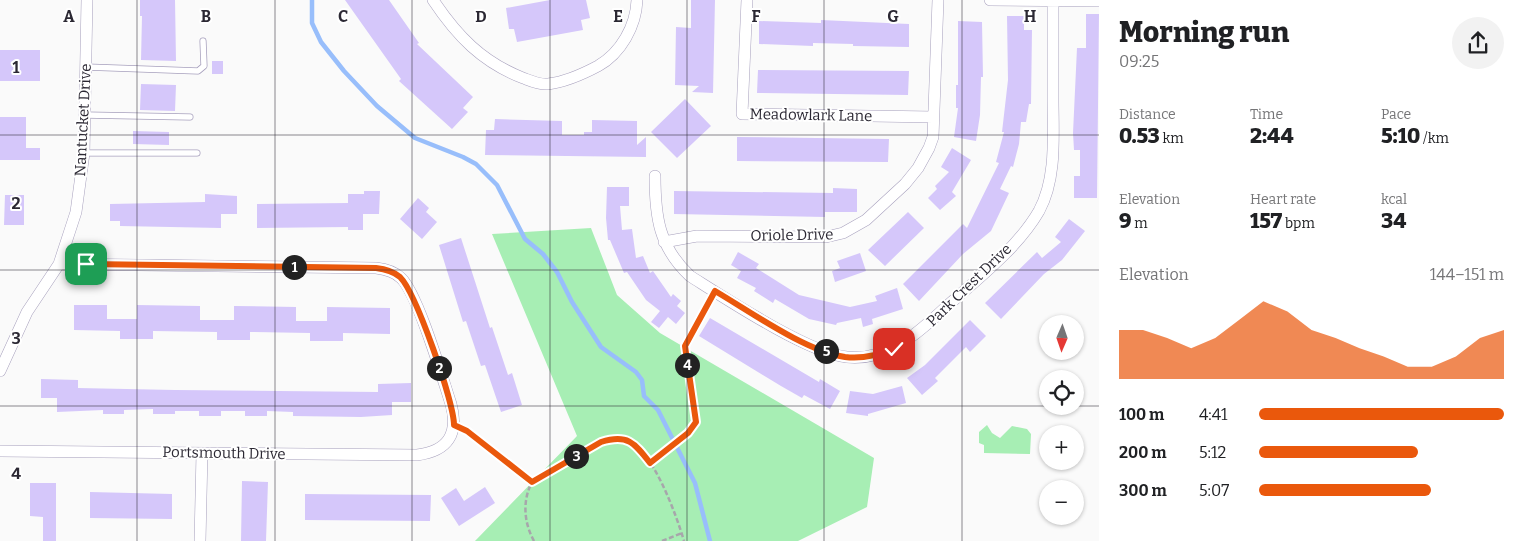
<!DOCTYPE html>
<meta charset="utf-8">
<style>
body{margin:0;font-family:Bitter,serif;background:#f2f2f2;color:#202124;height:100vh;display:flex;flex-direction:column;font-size:19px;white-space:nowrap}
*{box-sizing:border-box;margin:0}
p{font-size:16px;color:#757577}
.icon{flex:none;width:28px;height:28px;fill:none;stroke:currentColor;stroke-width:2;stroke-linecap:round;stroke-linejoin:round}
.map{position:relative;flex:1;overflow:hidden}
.panel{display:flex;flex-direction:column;background:#fff;width:425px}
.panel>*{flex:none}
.needle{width:32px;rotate:182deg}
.buttons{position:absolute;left:1039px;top:315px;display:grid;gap:10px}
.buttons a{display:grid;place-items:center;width:45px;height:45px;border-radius:50%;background:#fff;box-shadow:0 1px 4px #0004;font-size:25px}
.pin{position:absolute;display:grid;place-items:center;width:42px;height:42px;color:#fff;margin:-21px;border-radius:10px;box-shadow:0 2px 8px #0006}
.km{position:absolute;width:25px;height:25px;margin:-12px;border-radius:50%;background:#222;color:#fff;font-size:14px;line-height:25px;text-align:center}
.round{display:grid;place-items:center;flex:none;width:52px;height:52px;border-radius:26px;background:#f2f2f2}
.headline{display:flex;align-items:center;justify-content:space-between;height:85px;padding:0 20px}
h1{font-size:28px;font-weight:800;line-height:38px}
.figures{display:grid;grid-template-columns:repeat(3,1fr);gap:8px;height:85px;padding:5px 20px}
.figures div{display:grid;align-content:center}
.figures b{font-size:21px;font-weight:800}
.figures small{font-size:14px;font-weight:400}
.figures p{font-size:14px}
.chart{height:140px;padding:10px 20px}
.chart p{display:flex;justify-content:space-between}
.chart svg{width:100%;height:90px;margin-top:5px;fill:#ea580c;opacity:.7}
ul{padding:0 20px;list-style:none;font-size:16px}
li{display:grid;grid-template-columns:80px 60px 1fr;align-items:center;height:38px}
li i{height:12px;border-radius:6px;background:#ea580c}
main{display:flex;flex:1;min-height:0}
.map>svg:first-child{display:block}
.green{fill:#a7eeb4}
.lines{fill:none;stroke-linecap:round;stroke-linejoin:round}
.stream{stroke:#98befb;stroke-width:4.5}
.building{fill:#d5c7fa}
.service-casing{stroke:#a7a0bd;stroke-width:7}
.minor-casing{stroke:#a7a0bd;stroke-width:12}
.path{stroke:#a7a6ab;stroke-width:2.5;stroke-dasharray:5 2.5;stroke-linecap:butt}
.service{stroke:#fff;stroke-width:5.5}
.minor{stroke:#fff;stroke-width:11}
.route-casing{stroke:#fff;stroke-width:10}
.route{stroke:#ea580c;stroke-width:6}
.grid{fill:none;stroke:#2b2833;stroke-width:1;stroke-opacity:0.55}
.labels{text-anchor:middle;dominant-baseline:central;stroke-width:4;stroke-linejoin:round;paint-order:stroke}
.street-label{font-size:15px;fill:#2b2833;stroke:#fff}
.grid-label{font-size:16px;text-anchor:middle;font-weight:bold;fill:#2b2833;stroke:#fff;stroke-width:4;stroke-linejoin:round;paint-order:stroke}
</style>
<main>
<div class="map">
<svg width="1099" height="541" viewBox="0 0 1099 541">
<rect width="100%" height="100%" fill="#fafafa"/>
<path class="green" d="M591,228L617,295L660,333L874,458L867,507L798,541H475L577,436L492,234Z
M987,425L992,433L1000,438L1012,426L1027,429L1031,434L1030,454L984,453V445L979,443V432Z"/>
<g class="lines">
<path class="stream" d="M312,0V23L321,42L344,71L377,106L415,138L463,157L476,164L497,185L525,239L543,254L557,272L572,302L601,347L636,372L642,380L644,396L658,410L695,483L710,541"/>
</g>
<path class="building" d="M140,0H175L176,61L141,60L142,16H140Z
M345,0H389L419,43L417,44L473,97L463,108L468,112L452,129L399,81L401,79Z
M550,0H586L590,18L581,20L583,30L517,42L514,29H509L506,8Z
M691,0H715L713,93L692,92L699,86L675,85L676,27L691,28Z
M1086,14H1099L1097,198H1074V176H1080V150H1074L1073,133L1077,48H1086Z
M1007,16H1024V30H1032L1031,104H1029L1026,122H1021L1019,144L1013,167L1011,166L1000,189L1009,193L991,231L963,254L919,301L903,284L963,224L967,228L999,163L996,162L1004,132H1002L1008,80Z
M821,20L909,24V47L853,46V44L813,43V46L759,44V21L821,23Z
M958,21L982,22L983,77H981L980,115L976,141L954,137L958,108H956V85H958Z
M0,50H40V81H0Z
M212,61H223V74H212Z
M758,70L909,71L908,95L757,93Z
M141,84L176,85L175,111L140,110Z
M685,99L711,126L677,158L651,132Z
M0,117H26V148H40V160H0Z
M495,119L562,121V135H584V132H592V120L637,121V145L646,137V157L485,155L486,130H494Z
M133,131L169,132V145L133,144Z
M737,137L889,139L888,162L737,161Z
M952,148L971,160L952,192L956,196L940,210L928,198L937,189L935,186L949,172L941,167Z
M607,187H629V206H620L622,230L632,229L636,258L643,256L650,273L653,271L671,297L673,294L681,301L677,306L685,313L676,324L668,317L659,328L651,322L660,311L646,300L627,272L624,273L610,240H608L606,218Z
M833,188L857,189V212H825V217L674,214V191L833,193Z
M364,191H380L379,214H363V230H348V227L257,228V204L348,203V194H364Z
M205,194L237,196V214H221V228L120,226V221H110V204L205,202Z
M5,195H24V225H4Z
M418,198L429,208L426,212L437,222L422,239L400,219Z
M908,212L924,228L885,266L868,250Z
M1069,219L1085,231L1062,260L1044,274L1001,319L985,303L1037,252L1042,258L1061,242L1055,237Z
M461,238L490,328L492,327L508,375L512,373L522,405L501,412L485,365L481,366L466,321L463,322L439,245Z
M738,252L759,264L756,268L799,295L850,307L877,301L875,296L897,288L903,309L872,319L873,324L863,327L861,318L837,323L836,325L809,319L775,299L773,303L754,291L756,288L737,278L741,271L731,265Z
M860,253L866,271L835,282L832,271L840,268L837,261Z
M74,305H107V319H137V305L200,306V320H234V306L296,307V321H327V307L390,308V334L343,333V341H310V333L250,332V340H217V332L153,331V339H120V331L74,330Z
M710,318L819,382L820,379L840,391L830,409L804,395L802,398L781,386L699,336Z
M970,320L986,336L970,352L966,347L935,378L938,381L922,395L907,378L925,365Z
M41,379L78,380V388L175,390L378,392V384L411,383V402H392V415L361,417L293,416V412L267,411V416H245V411H221V416H199V411H175V414H153V409L124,410V414H103V410L57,412V398H41Z
M902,386L906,403L868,414V416L846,413L850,391L873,394Z
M242,481L268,482L266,541H241Z
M30,483H56V541H43V517L30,516Z
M485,487L495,503L459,526L441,498L456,488L464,501Z
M90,492L172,494V519L90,518Z
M305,494L431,495L430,521L305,520Z"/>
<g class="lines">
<g class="service-casing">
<path id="service" d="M86,67L198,71L204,66L203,41
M85,115L190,117
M84,153H197"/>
</g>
<g class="minor-casing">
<path id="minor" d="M433,0C457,36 482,62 523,78C531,81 539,85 548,84C565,82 583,74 598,66C621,53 636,26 637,0
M747,0L742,114L933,117
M990,0L1099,1
M655,176C655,217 659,247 690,276C725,298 808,353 847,357C888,361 917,334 945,308C977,279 1017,249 1039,211C1057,178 1053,135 1053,99C1053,66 1053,34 1053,1
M664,242L697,236L826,237L843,233L866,220L905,184L918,168L929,148L933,137L938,0
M0,371L27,312L59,264L76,212L84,153L87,0
M0,451L417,455C448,451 459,434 451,404C442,377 418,294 401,278C394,271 385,269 376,268L59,264
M200,541L202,453"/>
</g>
<path class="path" d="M464,430L532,482
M650,463L688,433L696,421L685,346L709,302
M534,541C524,523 522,501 532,482C552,471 599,437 620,438C650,439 677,517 684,541
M662,541L682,533"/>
<use href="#service" class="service"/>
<use href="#minor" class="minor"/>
</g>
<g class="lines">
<g class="route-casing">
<path id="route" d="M86,264L376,268C385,269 393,271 400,277C416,293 454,402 454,425L467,431L532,482L601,442C627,434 634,442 650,463L688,433L696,422L685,346L715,291C751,312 805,351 845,357C862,359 879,355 894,349"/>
</g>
<use href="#route" class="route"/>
</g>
<path class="grid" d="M137,0V541M275,0V541M412,0V541M550,0V541M687,0V541M824,0V541M962,0V541M0,135H1099M0,270H1099M0,406H1048M1075,406H1099"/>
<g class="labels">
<g class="street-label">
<text transform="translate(811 115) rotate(1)">Meadowlark Lane</text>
<text transform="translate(83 120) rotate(-87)">Nantucket Drive</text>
<text transform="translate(792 235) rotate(-1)">Oriole Drive</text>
<text transform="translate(969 285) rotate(-44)">Park Crest Drive</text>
<text transform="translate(224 453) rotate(1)">Portsmouth Drive</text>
</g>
</g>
<g class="grid-label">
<text x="69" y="22">A</text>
<text x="206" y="22">B</text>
<text x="343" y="22">C</text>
<text x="481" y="22">D</text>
<text x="618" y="22">E</text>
<text x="756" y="22">F</text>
<text x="893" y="22">G</text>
<text x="1030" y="22">H</text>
<text x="16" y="73">1</text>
<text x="16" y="209">2</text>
<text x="16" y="344">3</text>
<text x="16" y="479">4</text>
</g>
</svg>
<div class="buttons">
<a><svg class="needle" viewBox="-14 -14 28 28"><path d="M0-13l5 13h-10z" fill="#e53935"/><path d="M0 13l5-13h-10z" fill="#757577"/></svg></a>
<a><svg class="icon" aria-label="locate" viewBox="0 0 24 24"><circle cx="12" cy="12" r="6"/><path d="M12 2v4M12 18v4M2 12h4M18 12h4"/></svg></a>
<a>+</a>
<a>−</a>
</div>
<div class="pin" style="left:86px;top:264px;background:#1e9e55"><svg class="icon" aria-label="arrive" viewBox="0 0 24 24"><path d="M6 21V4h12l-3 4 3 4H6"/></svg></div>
<div class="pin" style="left:894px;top:349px;background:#d93025"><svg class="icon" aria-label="check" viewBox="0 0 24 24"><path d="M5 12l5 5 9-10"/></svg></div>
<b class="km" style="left:294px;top:267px">1</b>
<b class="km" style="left:439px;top:368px">2</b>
<b class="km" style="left:576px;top:456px">3</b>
<b class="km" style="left:687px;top:365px">4</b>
<b class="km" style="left:826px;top:351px">5</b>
</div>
<section class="panel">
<div class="headline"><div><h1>Morning run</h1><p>09:25</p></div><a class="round"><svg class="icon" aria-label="share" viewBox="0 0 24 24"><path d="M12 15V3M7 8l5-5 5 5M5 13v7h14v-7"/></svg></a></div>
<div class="figures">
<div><p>Distance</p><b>0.53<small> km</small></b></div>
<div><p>Time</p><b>2:44</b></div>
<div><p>Pace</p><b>5:10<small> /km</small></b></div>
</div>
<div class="figures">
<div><p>Elevation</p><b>9<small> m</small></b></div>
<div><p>Heart rate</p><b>157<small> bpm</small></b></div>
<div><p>kcal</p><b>34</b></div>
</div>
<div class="chart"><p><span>Elevation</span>144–151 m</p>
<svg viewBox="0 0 160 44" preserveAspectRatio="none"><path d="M0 44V20L10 20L20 24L30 29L40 24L50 15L60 6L70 11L80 20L90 24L100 29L110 33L120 38L130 38L140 33L150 24L160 20V44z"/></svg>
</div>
<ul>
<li><b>100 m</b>4:41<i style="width:100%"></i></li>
<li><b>200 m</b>5:12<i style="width:65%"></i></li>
<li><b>300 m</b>5:07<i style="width:70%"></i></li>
</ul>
</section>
</main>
